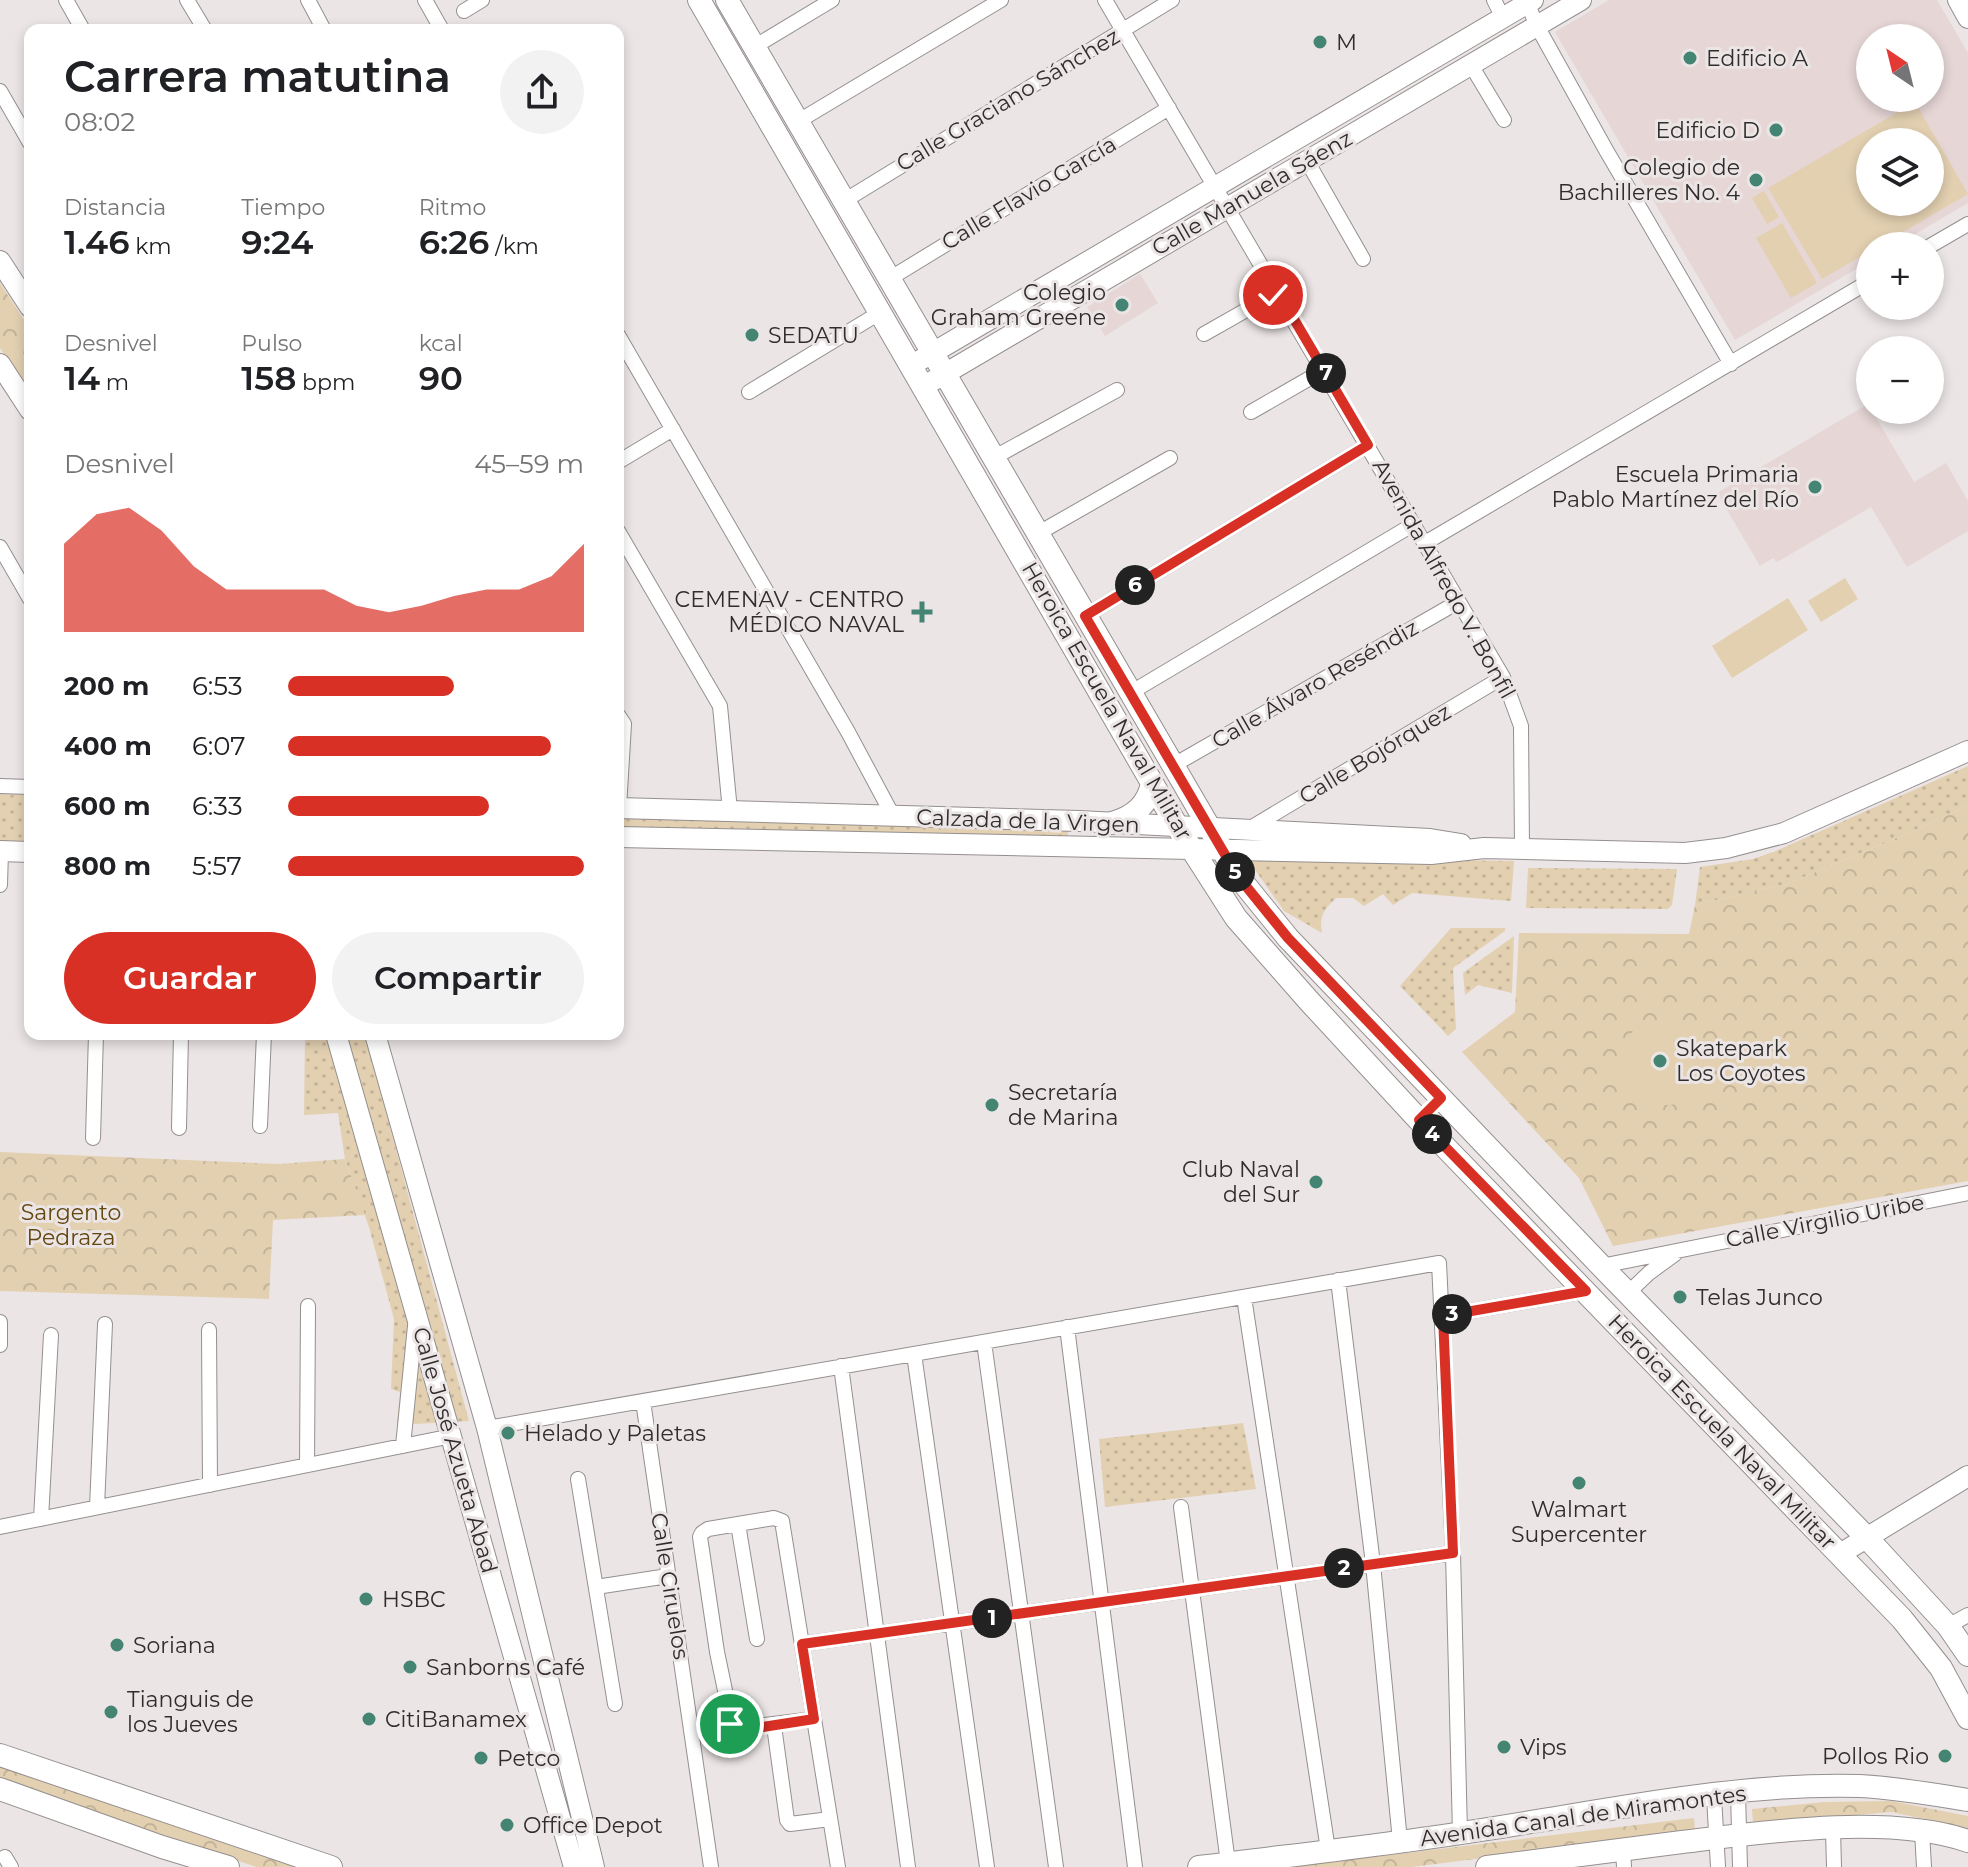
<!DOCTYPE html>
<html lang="es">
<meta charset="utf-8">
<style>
body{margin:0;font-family:Montserrat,sans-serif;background:#f2f2f2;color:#202124;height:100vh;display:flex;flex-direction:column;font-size:30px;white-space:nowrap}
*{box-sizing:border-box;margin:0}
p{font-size:26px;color:#757577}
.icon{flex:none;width:44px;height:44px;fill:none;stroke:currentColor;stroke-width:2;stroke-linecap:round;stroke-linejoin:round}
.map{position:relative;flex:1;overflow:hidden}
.sheet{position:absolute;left:24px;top:24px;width:600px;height:1016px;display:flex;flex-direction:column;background:#fff;border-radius:16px;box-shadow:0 4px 12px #0003}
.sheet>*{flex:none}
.needle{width:52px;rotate:325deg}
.controls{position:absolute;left:1856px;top:24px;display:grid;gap:16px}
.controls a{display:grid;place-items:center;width:88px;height:88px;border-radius:50%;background:#fff;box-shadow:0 4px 12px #0003;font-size:40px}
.pin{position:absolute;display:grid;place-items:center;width:68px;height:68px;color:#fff;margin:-34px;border:4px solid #fff;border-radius:50%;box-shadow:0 2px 8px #0007}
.km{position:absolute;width:40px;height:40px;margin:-20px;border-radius:50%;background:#222;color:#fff;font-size:22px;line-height:40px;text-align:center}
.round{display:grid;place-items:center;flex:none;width:84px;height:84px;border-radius:42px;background:#f2f2f2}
.overview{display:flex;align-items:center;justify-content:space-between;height:136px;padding:0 40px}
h1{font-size:44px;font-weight:600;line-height:60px}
.metrics{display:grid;grid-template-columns:repeat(3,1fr);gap:12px;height:136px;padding:8px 40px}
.metrics div{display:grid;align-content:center}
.metrics b{font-size:34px;font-weight:600}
.metrics small{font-size:22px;font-weight:400}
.metrics p{font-size:22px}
.chart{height:224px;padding:16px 40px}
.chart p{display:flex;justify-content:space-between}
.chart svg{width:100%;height:144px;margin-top:8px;fill:#d93025;opacity:.7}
.button{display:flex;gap:16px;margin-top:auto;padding:16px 40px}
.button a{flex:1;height:92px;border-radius:48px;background:#d93025;color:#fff;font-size:32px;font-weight:600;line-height:92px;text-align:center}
.button a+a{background:#f2f2f2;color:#202124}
ul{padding:0 40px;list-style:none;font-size:26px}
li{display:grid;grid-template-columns:128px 96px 1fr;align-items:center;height:60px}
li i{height:20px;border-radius:10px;background:#d93025}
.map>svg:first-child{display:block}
.built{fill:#e6d6d6;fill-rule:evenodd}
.grass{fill:url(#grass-dots)}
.park{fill:url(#park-crowns)}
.pitch{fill:#e3d0b1;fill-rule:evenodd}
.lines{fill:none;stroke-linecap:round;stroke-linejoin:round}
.street-casing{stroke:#958f8f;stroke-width:16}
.secondary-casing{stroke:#958f8f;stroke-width:22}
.primary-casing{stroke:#958f8f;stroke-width:24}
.street{stroke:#fff;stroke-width:14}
.secondary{stroke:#fff;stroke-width:20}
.primary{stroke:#fff;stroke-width:22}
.route-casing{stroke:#fff;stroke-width:16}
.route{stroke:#d93025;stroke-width:10}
.poi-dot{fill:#438473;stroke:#ece5e5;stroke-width:3}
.labels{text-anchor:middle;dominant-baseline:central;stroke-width:6;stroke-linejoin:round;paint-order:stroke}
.poi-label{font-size:22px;fill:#302d2d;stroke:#ece5e5;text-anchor:start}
.street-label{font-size:22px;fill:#302d2d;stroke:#ece5e5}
.park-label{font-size:22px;fill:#64470f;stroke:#ece5e5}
</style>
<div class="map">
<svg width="1968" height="1867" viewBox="0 0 1968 1867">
<defs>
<pattern id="grass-dots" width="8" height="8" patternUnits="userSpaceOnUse" patternTransform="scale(2)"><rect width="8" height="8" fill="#e3d0b1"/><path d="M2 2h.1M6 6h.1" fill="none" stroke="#c3b399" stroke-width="1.8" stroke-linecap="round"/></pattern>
<pattern id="park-crowns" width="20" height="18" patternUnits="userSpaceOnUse" patternTransform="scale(2)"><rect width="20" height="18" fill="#e3d0b1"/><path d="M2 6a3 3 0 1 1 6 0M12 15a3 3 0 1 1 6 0" fill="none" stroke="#c3b399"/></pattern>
</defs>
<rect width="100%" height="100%" fill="#ece5e5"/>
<path class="built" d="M1609,0H1937L1968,53V203L1895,246H1870V261L1735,340L1555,32ZM1870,38H1930V98H1870ZM1870,142H1930V202H1870Z
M1140,274L1158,303L1105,336L1087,307Z
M1868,404L1914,482L1946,463L1968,501V531L1907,567L1871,507L1777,562L1773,558L1760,566L1717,493Z"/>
<path class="grass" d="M1968,766V805L1911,832L1787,884L1695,905L1700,867L1753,859L1776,851Z
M0,794L30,795V843L0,842Z
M618,814L1068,828V837L618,827Z
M1246,857L1514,861L1511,901L1412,893L1393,905L1383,894L1364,906L1353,898H1336C1324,910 1319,915 1322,933L1284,911Z
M1528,868L1677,869L1672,905L1668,909L1526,908Z
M1451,928H1505V931L1453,968L1456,1029L1448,1036L1400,986Z
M1514,936L1512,993L1478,985L1465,995L1463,973Z
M305,1034H365L469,1421L397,1425L400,1392L391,1389L394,1319L369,1227L345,1159L338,1113L304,1115Z
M1243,1423L1256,1489L1105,1507L1099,1439Z"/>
<path class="park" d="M0,283L30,329V393L0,348Z
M1968,805V1181L1613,1246L1579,1178L1462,1052L1515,1012L1519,933L1689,934L1695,905L1787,884L1911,832Z
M0,1152L279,1164L345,1159L365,1215L273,1220L269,1299L0,1291Z
M0,1763L304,1867H257L0,1783Z
M1891,1801L1968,1816V1828L1891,1812L1753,1824L1752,1809L1824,1802Z
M1694,1818L1695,1831L1412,1867H1290Z"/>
<path class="pitch" d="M1915,102L1968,194L1879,246H1870V251L1822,279L1768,188ZM1870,142H1930V202H1870Z
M1764,191L1779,217L1767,224L1752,198Z
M1782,223L1817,283L1791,298L1756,238Z
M1845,578L1858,599L1821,622L1808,601Z
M1788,598L1808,630L1732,678L1712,646Z
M1655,1021L1673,1023L1681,1034L1679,1038L1693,1046L1704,1069H1708C1707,1081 1702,1089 1693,1096C1640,1134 1580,1041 1655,1021Z"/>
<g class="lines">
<g class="street-casing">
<path id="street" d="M66,0L83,30
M187,0L205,30
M308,0L324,30
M425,0L442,30
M1105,0L1503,677L1521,726L1522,847
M1494,0L1503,18
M1526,0L1537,26L1606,150L1731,364
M464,11L482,0
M754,47L832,0
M1471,65L1504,120
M0,91L30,143
M797,122L1001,0
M1307,161L1363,259
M844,201L1172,0
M1930,246L1968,224
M889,279L1169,108
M1204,334L1278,292
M618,335L848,732L893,816
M749,392L881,312
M1251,412L1324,370
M993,458L1117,390
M618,462L673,429
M618,531L720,706L730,811
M1037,534L1170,458
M1425,543L1870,281
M0,547L30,599
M1085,616L1368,445
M1130,693L1414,524
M618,715L624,724L619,808
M1172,766L1458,602
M0,786L30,787
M1247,830L1503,677
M0,885L1,851
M260,1126L264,1034
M179,1128L181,1034
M93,1138L96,1034
M1601,1266L1968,1193
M1338,1280L1373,1564L1400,1841
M1628,1293L1649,1273L1675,1254
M1244,1297L1328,1850
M1443,1316L1586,1291
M1067,1327L1135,1867
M209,1330L210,1485
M984,1342L1056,1867
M0,1345V1322
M914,1354L987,1867
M841,1366L908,1867
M643,1401L711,1867
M487,1428L1439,1263L1453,1553L1460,1833
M403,1446L415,1326
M307,1465L308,1306
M578,1479L615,1704
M97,1507L105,1324
M1181,1507L1228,1863
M41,1519L51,1335
M738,1524L757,1639
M0,1527L452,1436
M596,1587L668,1576
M1948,1626L1968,1615
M802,1644L1453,1553
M814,1719L733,1729L717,1652L700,1537L702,1533L708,1529L774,1518L782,1521L838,1867
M774,1726L787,1820L790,1824L830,1819
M1738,1793L1740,1867
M1714,1796L1718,1867
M1833,1829L1834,1867
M1922,1831L1924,1867
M1623,1850L1624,1867
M5,1857L11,1867"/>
</g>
<g class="secondary-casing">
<path id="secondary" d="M1958,0L1968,18
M0,261L30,307
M0,364L30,410
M912,365L1533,0
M924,386L1581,0
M618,808L1079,821L1430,839L1461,844
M618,837L1431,854L1484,848L1685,853L1726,848L1784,833L1968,751
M0,851L30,852
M336,1034L574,1867
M375,1034L487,1428L594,1867
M1840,1554L1968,1476"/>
</g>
<g class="primary-casing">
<path id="primary" d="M699,0L1177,826L1236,918L1309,1001L1419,1120L1902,1619L1941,1668L1968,1718
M727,0L1237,875L1288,938L1607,1272L1868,1539L1948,1626L1968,1655
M1112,823C1134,817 1148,805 1152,783
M0,1755L331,1867
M0,1789L162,1847L228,1867
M1199,1867C1293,1855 1388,1845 1481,1830C1601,1812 1739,1782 1860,1786C1897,1788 1932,1794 1968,1800
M1487,1867C1552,1859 1617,1850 1682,1842C1764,1832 1889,1814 1968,1841"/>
</g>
<use href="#street" class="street"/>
<use href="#secondary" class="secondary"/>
<use href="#primary" class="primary"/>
</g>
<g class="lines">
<g class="route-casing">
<path id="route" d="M730,1724L733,1729L737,1731L814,1719L802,1644L1453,1553L1443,1316L1586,1291L1419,1120L1441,1098L1288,938L1237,875L1085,616L1368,445L1278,292L1273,295"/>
</g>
<use href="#route" class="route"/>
</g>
<g class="poi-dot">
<circle cx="1320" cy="42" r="8"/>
<circle cx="1690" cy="58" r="8"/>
<circle cx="1776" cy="130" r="8"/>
<circle cx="1756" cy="180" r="8"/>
<circle cx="1122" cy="305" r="8"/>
<circle cx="752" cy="335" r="8"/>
<circle cx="1815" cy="487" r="8"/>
<path d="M918 600h8v8h8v8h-8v8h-8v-8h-8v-8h8z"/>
<circle cx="1660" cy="1061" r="8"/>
<circle cx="992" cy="1105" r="8"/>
<circle cx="1316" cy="1182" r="8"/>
<circle cx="1680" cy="1297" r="8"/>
<circle cx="508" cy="1433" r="8"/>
<circle cx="1579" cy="1483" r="8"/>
<circle cx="366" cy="1599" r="8"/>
<circle cx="117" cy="1645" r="8"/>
<circle cx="410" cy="1667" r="8"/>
<circle cx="111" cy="1712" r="8"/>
<circle cx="369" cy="1719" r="8"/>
<circle cx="1504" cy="1747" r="8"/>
<circle cx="1945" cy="1756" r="8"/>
<circle cx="481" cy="1758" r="8"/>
<circle cx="507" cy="1825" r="8"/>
</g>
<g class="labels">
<g class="poi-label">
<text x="1336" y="42">M</text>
<text x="1706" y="58">Edificio A</text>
<text x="1760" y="130" text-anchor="end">Edificio D</text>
<text x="1740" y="167" text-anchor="end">Colegio de<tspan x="1740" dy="25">Bachilleres No. 4</tspan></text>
<text x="1106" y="292" text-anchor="end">Colegio<tspan x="1106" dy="25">Graham Greene</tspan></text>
<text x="768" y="335">SEDATU</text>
<text x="1799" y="474" text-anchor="end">Escuela Primaria<tspan x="1799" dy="25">Pablo Martínez del Río</tspan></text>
<text x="904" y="599" text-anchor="end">CEMENAV - CENTRO<tspan x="904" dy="25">MÉDICO NAVAL</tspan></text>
<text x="1676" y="1048">Skatepark<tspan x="1676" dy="25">Los Coyotes</tspan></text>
<text x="1008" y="1092">Secretaría<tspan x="1008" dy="25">de Marina</tspan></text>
<text x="1300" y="1169" text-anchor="end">Club Naval<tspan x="1300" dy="25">del Sur</tspan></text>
<text x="1696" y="1297">Telas Junco</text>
<text x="524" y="1433">Helado y Paletas</text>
<text x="1579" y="1509" text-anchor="middle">Walmart<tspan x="1579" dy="25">Supercenter</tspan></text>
<text x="382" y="1599">HSBC</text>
<text x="133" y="1645">Soriana</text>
<text x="426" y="1667">Sanborns Café</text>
<text x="127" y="1699">Tianguis de<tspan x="127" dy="25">los Jueves</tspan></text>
<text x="385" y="1719">CitiBanamex</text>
<text x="1520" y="1747">Vips</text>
<text x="1929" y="1756" text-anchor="end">Pollos Rio</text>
<text x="497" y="1758">Petco</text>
<text x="523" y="1825">Office Depot</text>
</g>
<g class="street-label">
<text transform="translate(1008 100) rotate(-31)">Calle Graciano Sánchez</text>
<text transform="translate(1029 193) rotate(-31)">Calle Flavio García</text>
<text transform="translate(1252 193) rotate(-30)">Calle Manuela Sáenz</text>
<text transform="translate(1444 579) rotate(61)">Avenida Alfredo V. Bonfil</text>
<text transform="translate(1315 684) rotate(-30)">Calle Álvaro Reséndiz</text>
<text transform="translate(1107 701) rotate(60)">Heroica Escuela Naval Militar</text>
<text transform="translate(1375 754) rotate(-31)">Calle Bojórquez</text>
<text transform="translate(1028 821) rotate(2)">Calzada de la Virgen</text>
<text transform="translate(1825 1221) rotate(-11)">Calle Virgilio Uribe</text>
<text transform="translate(1722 1432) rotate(46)">Heroica Escuela Naval Militar</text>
<text transform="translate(455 1450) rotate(74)">Calle José Azueta Abad</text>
<text transform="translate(670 1586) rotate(81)">Calle Ciruelos</text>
<text transform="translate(1583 1816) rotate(-8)">Avenida Canal de Miramontes</text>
</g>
<g class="park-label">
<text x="71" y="1212">Sargento<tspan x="71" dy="25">Pedraza</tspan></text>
</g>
</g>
</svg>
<div class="controls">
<a><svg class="needle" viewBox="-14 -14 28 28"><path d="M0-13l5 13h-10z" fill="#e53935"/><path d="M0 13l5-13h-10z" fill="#757577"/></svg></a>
<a><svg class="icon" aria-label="layers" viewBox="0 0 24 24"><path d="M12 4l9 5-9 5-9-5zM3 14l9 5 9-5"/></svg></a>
<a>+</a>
<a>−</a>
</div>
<div class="pin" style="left:730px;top:1724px;background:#1e9e55"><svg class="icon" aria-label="arrive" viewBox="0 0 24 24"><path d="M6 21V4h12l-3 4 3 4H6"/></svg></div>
<div class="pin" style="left:1273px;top:295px;background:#d93025"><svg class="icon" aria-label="check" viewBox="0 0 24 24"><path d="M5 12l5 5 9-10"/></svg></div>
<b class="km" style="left:992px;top:1618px">1</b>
<b class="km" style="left:1344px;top:1568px">2</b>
<b class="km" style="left:1452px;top:1314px">3</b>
<b class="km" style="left:1432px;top:1134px">4</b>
<b class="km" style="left:1235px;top:872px">5</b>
<b class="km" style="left:1135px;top:585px">6</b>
<b class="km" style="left:1326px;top:373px">7</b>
<section class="sheet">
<div class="overview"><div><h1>Carrera matutina</h1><p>08:02</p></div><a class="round"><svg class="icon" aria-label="share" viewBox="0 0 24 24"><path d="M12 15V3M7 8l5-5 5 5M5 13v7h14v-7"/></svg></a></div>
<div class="metrics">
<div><p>Distancia</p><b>1.46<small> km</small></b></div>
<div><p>Tiempo</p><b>9:24</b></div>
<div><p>Ritmo</p><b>6:26<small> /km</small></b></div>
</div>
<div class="metrics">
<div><p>Desnivel</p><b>14<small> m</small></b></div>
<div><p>Pulso</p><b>158<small> bpm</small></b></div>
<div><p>kcal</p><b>90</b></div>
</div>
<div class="chart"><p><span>Desnivel</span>45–59 m</p>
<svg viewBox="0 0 160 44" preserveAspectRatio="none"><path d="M0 44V17L10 8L20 6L30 13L40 24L50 31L60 31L70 31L80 31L90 36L100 38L110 36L120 33L130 31L140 31L150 27L160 17V44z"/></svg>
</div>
<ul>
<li><b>200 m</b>6:53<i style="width:56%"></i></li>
<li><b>400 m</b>6:07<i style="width:89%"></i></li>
<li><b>600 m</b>6:33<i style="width:68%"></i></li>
<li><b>800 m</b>5:57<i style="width:100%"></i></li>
</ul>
<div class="button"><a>Guardar</a><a>Compartir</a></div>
</section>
</div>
